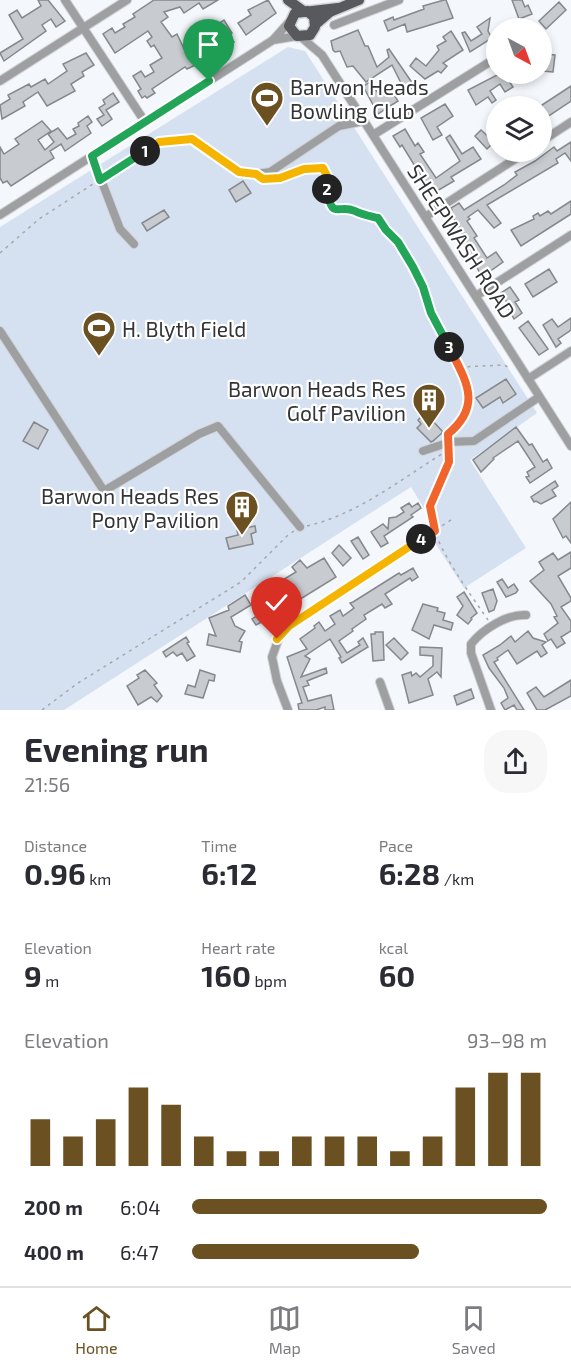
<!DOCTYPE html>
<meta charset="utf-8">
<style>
body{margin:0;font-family:"Exo 2",sans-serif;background:#f7f7f7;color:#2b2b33;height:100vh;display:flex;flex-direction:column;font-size:22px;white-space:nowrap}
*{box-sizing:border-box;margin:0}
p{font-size:20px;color:#7c7c81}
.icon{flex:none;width:33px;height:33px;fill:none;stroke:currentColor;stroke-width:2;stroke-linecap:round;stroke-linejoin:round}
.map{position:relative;height:710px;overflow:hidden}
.side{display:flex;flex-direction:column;background:#fff;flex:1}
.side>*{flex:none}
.needle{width:39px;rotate:139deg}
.buttons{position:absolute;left:486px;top:18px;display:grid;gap:12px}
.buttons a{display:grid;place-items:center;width:66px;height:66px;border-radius:50%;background:#fff;box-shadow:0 3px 9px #0003;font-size:30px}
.pin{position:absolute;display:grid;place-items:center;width:51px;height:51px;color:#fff;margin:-62px -26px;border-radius:50% 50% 50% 0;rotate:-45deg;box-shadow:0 0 6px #0007}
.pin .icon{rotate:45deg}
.km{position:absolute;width:30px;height:30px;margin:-15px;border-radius:50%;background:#222;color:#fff;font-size:16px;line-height:30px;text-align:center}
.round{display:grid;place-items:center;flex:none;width:63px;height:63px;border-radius:24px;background:#f7f7f7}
.head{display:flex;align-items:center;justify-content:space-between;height:102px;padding:0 24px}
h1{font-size:33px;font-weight:700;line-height:45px}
.figures{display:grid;grid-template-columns:repeat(3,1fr);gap:9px;height:102px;padding:6px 24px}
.figures div{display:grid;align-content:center}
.figures b{font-size:30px;font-weight:700}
.figures small{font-size:16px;font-weight:400}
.figures p{font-size:16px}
.chart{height:168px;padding:12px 24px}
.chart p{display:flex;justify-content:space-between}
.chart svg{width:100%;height:108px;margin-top:6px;stroke:#6b5022;stroke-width:6}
ul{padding:0 24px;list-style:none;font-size:20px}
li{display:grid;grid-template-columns:96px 72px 1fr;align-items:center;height:45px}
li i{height:15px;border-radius:8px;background:#6b5022}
.dock{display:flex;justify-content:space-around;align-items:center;height:84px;border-top:2px solid #e1e1e2;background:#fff;font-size:16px;color:#7c7c81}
.dock a{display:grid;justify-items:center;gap:3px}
.dock .active{color:#6b5022}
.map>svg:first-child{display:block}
.green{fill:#d5e0f0}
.building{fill:#c8cbcf;stroke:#85888c;stroke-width:1.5}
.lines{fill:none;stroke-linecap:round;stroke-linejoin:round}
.minor-casing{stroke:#d1d4d8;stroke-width:10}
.major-casing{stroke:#d1d4d8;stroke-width:13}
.path{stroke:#a6a8ab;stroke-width:1.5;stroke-dasharray:3 4.5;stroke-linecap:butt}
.minor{stroke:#9e9fa1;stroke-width:8}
.major{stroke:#57595c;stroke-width:10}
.split-1-casing{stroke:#fff;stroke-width:12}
.split-2-casing{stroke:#fff;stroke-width:12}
.split-3-casing{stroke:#fff;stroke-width:12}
.split-4-casing{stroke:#fff;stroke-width:12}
.split-5-casing{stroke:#fff;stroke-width:12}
.split-1{stroke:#22a559;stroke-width:8}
.split-2{stroke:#f5b400;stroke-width:8}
.split-3{stroke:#22a559;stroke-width:8}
.split-4{stroke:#f0652b;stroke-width:8}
.split-5{stroke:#f5b400;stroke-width:8}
.labels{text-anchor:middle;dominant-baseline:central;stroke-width:4.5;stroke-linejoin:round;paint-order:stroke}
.poi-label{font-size:21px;fill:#333436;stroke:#fff;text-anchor:start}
.street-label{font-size:21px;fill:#333436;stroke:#fff}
</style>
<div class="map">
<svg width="571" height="710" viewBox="0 0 571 710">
<rect width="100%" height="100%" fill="#f4f7fb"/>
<path class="green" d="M288,47L305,51L537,413L470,460L526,548L464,588L435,543L428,546L422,535L434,524L411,487L64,710H0V227Z"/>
<path class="building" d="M38,0H48L65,21L56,27L51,19L42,25L46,31L4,61L0,53L23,39L9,15L17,10L22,18L41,6Z
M154,0H218L203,9L199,3L184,13L180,7L164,12L168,17L161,22L172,37L177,34L188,57L201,49L200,46L205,43L201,35L224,20L232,33L229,35L234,42L206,60L187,69L185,67L152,89L155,93L147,98L145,96L142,98L138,91L141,89L133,76L141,71L145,77L154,72L150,65L162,58L154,45L151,47L147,41L152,37L148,31L115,53L103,34L112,28L115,33L125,27L123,24L135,17L133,14Z
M268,0L276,13L246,35L238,23L251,15L248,10Z
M444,0H446L453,18L407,32L405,24L388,31L384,21L393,17L394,20L424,9L423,6Z
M512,0H522L525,7L528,5L532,14L519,19Z
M559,2L566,10L546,29L539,21Z
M490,18L488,31L492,38L470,52L462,33L465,32L471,41L482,34L477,27Z
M358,30L365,46H368L377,67L389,57L387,50L389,49L415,87L405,91L392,65L366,82L353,66L347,67L340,51L335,52L333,50L331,41Z
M451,31L463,50L443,63L447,66L441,73L438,71L425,79L410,66L416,58L426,66L439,50L437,46L446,41L443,37Z
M86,53L94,65L82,72L84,76L71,84L75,91L47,106L38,92L23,102L25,106L2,119L0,105L10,99L8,95L29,84L31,87L45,79L48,84L67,71L63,64Z
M543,54L555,55L553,72L542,71Z
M499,74H532V76L509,81L513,87L505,92L500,84L490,91L496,100L492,103L488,97L476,105L468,90Z
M370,82L378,93L388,85L398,101L378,114L363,86Z
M571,86V101L544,119L542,114V105Z
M113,93L119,102L106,110L112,119L102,126L97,119L104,115L99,108L105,104L103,100Z
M445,104L453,116L437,127L442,135L433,140L421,118Z
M88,116L92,122L87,126L91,133L65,151L61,144L50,151L54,158L11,186L7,181L3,183L0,178V147L4,154L19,144L15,139L42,121L51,131L38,140L45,150L54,142L48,134L58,128L67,139L76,134L73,129L79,126L78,123Z
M405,129L415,146L418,143L424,152L420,154L436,178L460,161L446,138L450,135L462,154L473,147L481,159L451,177L454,181L432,194L402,145L400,147L393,136Z
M481,130L494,142L487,149L475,136Z
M571,142V161L565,153L556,159L558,163L487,205L501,223L494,228L478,210L468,217L470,219L467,221L477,236L474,238L487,258L496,252L503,262L482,277L460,236L463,233L449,212L452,210L451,208L459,203L464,210L504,185L517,175L515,172L535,161L554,147L557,151Z
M243,181L251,193L236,202L229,190Z
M571,201V214L521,246L511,230L534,219L533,216L538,213L540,216L548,211L551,214Z
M164,210L169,217L147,231L142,223Z
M549,269L557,282L533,297L525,284Z
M510,287L519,300L515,302L522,313L514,319L509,310L511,309L501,293Z
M571,318V330L558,339L561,343L556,347L543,325L552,319L558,327Z
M528,321L548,349L539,355L519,328Z
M506,379L516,394L503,403L500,397L483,408L476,398Z
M422,416L426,419L429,417L443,432L433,441L431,442L417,428L421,424L418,420Z
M34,422L48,430L38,449L23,441Z
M516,427L529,445L532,444L543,462L547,459L552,468L530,483L526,477L529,476L527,472L535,467L518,441L493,458L494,459L481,472L473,460Z
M555,481L558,486L552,490L556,496L541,504L536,501L534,502L531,497Z
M571,502V543L566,536L563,538L553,519Z
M409,503L412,507L418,503L421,508L411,515L413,517L384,536L388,543L381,547L371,532L383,524L388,529L389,518L396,517L404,512L401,508Z
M255,526L256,532L251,534L253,544L229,549L226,538L238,535L237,530Z
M358,537L369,555L363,559L351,541Z
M339,545L351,558L343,566L332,553Z
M571,552V568L558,576L571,598V601L561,607L571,621V631L561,637L565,643L557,648L551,639L548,641L544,634L558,623L554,617L557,616L551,604L530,581L544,570L539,562L553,553L558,560Z
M324,558L336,577L286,608L271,587L296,572L292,567L300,560L307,568Z
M413,568L418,577L412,581L410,578L385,594L392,604L385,608L382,604L364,615L366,619L352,629L353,631L339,641L347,653L360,645L358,642L363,638L368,647L342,663L339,658L341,657L330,639L305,656L310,659L301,677L326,668L327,673L307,681L309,685L303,687L308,701L331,695L334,710H325V707L316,710H299L298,704L302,703L287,657L307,649L300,639L315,628L314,626L319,622L325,631L335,624L330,616L340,610L343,616L354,608L350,603L353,602L399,573L401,575Z
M502,579L508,588L514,584L518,590L516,593L506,597L497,582Z
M493,589L497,601L494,610L489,612L482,593Z
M464,592L477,613L471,618L472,619L468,624L457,615L463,606L457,597Z
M261,594L273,616L256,625L252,619L263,612L254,599Z
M245,595L251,605L231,617L235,626L245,631L239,641L242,642L240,652L207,645L209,634L216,636L209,618L229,610L228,606Z
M423,604L438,608L437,611L445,613L443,620L453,623L451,630L434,625L429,639L412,630Z
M528,631L533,638L546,642L542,645L547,653L541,657L537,651L517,664L508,650L497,658L498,660L494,662L524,710H517L514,705L505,710L501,703L508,698L504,688L489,668L483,655L500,645L511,636L515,642Z
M375,632H383L384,660L373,661L371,634H375Z
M186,637L189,642L187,643L195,656L187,661L182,653L177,656L173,652L166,657L163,652Z
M394,638L408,653L401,660L386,645Z
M420,647L442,648L441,677L437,672L428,679L433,695L409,703L402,675L411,672L412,676L416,673L420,677L433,666V656L420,655Z
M145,670L157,683L154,685L162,696L157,702L151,697L138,705L127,686L139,678L137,675Z
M200,670L215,675L214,681L209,680L203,698L185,694L188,685L195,687Z
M571,680V696L545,710H537L527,693L536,687L544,697Z
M471,689L474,698L457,705L454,696Z"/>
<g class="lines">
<g class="minor-casing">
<path id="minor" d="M65,0L145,122
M334,25L399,0
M301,37L322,55L571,446
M273,40L297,36
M0,81L127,0
M373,135L496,58
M542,141L571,122
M92,156L120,229L134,244
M256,174L270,172L339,126L364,121
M0,215L273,40L290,21
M425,217L526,152
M476,296L571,235
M0,331L104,491L199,434L218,426L300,527
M528,379L571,351
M423,451L450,442L474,441L539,397
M380,682L390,710
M288,710L277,681L272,657L281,632L411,545
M491,710L471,653V644C483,629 507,614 526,615"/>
</g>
<g class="major-casing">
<path id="major" d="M288,0L302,10
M307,11L314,17L315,27L310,35L297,36L289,26L295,13L338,8
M316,24L330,12L359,0"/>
</g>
<path class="path" d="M107,175L159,142L192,139L239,172L249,174
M274,179L304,169L323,168L327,176L326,185L330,204L334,209L354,210L360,215L378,218L386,230L398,242L423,287L431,313L459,367L470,396L468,412L449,435
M0,253L39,219L93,184
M460,367L504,365L510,368
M449,449C448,471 433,486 430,506C426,535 471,595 488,620
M307,526C358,514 398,481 442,454
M417,542L454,518
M42,710L78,683L241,582L287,536L294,531"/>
<use href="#minor" class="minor"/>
<use href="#major" class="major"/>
</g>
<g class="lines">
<g class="split-1-casing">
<path id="split-1" d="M145,151L100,180L92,156L209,81"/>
</g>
<g class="split-2-casing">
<path id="split-2" d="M145,151L159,142L192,139L239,172L256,174L263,179L280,178L304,169L323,168L327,176V189"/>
</g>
<g class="split-3-casing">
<path id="split-3" d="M327,189C332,222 338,203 355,211C363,215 370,216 378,218L386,230L398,242L413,267L423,287L431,313L449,347"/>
</g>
<g class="split-4-casing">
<path id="split-4" d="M421,539L435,531L430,506L449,462L448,434C483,405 466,381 449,347"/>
</g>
<g class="split-5-casing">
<path id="split-5" d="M277,639L289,626L421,539"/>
</g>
<use href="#split-1" class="split-1"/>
<use href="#split-2" class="split-2"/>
<use href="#split-3" class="split-3"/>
<use href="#split-4" class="split-4"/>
<use href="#split-5" class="split-5"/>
</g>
<defs>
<g id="stadium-pin" transform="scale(1.725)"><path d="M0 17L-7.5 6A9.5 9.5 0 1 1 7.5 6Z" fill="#6b5022" stroke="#fff"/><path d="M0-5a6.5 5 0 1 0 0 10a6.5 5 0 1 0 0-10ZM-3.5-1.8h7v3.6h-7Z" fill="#fff"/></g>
<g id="building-pin" transform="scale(1.725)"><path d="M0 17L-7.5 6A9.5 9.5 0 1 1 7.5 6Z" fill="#6b5022" stroke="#fff"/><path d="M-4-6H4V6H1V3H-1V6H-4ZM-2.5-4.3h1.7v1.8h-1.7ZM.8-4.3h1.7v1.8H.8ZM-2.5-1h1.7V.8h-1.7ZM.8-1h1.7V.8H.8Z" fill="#fff"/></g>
</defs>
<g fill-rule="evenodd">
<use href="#stadium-pin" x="267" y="98"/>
<use href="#stadium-pin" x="99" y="328"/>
<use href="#building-pin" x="429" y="400"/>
<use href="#building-pin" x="242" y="507"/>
</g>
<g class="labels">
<g class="poi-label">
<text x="290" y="86">Barwon Heads<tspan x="290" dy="24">Bowling Club</tspan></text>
<text x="122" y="328">H. Blyth Field</text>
<text x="406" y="388" text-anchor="end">Barwon Heads Res<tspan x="406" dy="24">Golf Pavilion</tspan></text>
<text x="219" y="495" text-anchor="end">Barwon Heads Res<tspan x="219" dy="24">Pony Pavilion</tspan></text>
</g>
<g class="street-label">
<text transform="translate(462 241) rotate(57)">SHEEPWASH ROAD</text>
</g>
</g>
</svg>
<div class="buttons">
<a><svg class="needle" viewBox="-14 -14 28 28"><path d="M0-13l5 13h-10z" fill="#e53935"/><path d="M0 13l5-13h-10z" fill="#7c7c81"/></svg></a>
<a><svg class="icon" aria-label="layers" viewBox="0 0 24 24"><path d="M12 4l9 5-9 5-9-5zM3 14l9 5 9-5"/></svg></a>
</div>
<div class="pin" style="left:209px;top:81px;background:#1e9e55"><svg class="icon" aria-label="arrive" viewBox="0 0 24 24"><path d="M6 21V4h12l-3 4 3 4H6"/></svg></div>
<div class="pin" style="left:277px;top:639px;background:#d93025"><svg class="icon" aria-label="check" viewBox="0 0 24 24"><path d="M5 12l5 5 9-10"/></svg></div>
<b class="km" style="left:145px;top:151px">1</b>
<b class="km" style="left:327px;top:189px">2</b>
<b class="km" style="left:449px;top:347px">3</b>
<b class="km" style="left:421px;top:539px">4</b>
</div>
<section class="side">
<div class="head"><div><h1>Evening run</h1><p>21:56</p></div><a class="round"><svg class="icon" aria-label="share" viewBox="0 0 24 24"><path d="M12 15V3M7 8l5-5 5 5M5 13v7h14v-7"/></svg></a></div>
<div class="figures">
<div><p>Distance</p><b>0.96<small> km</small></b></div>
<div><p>Time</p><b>6:12</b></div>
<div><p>Pace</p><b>6:28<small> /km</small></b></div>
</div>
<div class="figures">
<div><p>Elevation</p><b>9<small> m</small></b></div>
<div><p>Heart rate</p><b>160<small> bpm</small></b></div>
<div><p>kcal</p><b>60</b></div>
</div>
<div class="chart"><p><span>Elevation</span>93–98 m</p>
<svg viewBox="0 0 160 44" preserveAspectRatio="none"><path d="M5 44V25M15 44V32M25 44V25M35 44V12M45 44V19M55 44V32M65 44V38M75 44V38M85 44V32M95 44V32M105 44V32M115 44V38M125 44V32M135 44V12M145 44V6M155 44V6"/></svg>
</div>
<ul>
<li><b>200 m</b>6:04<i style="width:100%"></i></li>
<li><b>400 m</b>6:47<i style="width:64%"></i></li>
</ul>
</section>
<nav class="dock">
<a class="active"><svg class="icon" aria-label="home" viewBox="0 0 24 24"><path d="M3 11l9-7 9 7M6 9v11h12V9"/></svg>Home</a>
<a><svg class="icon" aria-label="map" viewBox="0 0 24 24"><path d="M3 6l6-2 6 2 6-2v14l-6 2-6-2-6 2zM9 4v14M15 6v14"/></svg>Map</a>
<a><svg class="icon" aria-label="saved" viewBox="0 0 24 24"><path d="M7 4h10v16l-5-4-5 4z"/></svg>Saved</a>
</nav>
